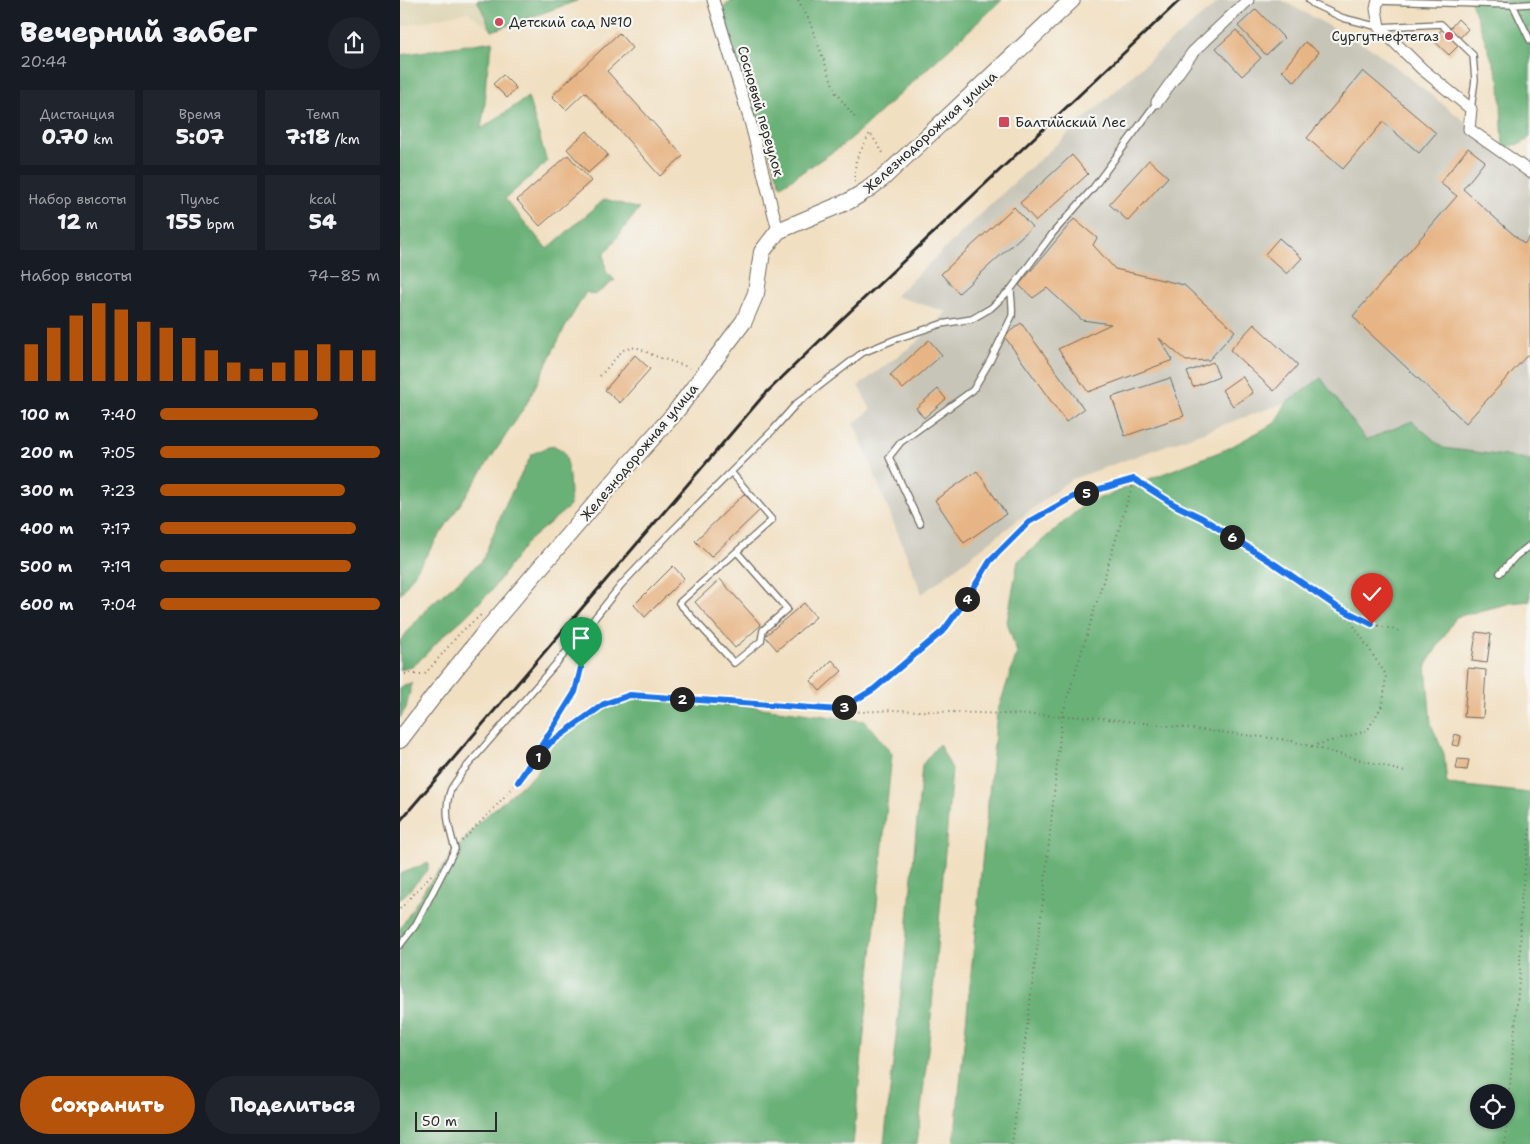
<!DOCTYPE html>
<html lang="ru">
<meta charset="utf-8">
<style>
body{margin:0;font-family:"Shantell Sans",sans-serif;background:#20242c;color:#f1f3f6;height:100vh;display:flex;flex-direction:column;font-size:19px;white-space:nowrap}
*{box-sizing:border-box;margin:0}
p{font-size:16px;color:#9ea1a6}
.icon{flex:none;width:28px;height:28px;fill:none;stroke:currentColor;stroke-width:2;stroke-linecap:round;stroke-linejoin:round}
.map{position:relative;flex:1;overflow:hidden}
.sheet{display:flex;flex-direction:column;background:#171b24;width:400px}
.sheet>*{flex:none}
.buttons{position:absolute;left:1070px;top:1084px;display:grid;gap:10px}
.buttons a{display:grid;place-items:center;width:45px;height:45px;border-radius:50%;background:#171b24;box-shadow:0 1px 4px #0004;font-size:25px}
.scale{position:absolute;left:15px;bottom:12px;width:82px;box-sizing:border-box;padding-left:5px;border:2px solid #2b2b2b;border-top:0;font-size:14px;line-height:18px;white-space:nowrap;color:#2b2b2b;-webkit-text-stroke:4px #f6f6f2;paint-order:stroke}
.pin{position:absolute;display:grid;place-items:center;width:42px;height:42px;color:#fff;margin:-51px -21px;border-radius:50% 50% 50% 0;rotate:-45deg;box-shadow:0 0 5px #0007}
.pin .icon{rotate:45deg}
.km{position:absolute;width:25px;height:25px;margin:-12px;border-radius:50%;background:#222;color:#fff;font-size:14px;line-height:25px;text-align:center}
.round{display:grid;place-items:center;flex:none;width:52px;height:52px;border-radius:26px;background:#20242c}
.overview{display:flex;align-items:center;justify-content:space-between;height:85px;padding:0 20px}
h1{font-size:28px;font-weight:800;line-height:38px}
.stats{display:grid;grid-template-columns:repeat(3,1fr);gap:8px;height:85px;padding:5px 20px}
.stats div{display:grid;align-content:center;border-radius:0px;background:#20242c;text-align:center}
.stats b{font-size:21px;font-weight:800}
.stats small{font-size:14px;font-weight:400}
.stats p{font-size:14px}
.chart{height:140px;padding:10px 20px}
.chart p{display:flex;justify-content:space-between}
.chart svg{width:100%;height:90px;margin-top:5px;stroke:#b45309;stroke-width:6}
.action{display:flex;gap:10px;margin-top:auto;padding:10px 20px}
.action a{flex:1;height:58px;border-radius:30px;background:#b45309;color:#fff;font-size:20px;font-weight:800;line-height:58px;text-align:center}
.action a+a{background:#20242c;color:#f1f3f6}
ul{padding:0 20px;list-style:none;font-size:16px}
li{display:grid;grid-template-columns:80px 60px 1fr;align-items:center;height:38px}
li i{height:12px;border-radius:6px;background:#b45309}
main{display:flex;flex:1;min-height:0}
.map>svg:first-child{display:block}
.built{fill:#ded4b4}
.industrial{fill:#c7c5b8}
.forest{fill:#6ab178;stroke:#4a6e52;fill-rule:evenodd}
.building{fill:#e7b585}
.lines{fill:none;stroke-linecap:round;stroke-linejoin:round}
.lane-casing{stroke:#706a60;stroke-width:8}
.street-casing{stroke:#706a60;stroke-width:13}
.secondary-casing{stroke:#706a60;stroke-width:18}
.path{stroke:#706a60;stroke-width:2;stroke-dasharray:1 4;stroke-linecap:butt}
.lane{stroke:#fff;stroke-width:5.5}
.street{stroke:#fff;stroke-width:11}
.secondary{stroke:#fff;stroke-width:16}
.rail{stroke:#2b2b2b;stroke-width:3}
.route-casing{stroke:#fff;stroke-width:10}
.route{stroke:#1a73e8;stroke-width:6}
.poi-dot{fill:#d1495b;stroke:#f6f6f2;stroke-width:2}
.labels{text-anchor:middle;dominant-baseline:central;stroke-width:4.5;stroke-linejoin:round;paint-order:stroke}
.poi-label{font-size:14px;fill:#2b2b2b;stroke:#f6f6f2;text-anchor:start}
.street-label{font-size:14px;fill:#2b2b2b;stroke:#f6f6f2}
</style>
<main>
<section class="sheet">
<div class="overview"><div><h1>Вечерний забег</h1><p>20:44</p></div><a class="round"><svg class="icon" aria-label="share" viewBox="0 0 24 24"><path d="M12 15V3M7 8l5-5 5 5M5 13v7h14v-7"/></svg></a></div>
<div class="stats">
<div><p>Дистанция</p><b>0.70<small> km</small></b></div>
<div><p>Время</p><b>5:07</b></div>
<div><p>Темп</p><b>7:18<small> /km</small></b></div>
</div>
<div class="stats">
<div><p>Набор высоты</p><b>12<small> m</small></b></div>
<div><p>Пульс</p><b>155<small> bpm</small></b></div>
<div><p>kcal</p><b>54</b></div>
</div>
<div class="chart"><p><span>Набор высоты</span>74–85 m</p>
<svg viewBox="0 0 160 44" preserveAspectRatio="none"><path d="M5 44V26M15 44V18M25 44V12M35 44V6M45 44V9M55 44V15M65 44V18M75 44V23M85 44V29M95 44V35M105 44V38M115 44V35M125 44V29M135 44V26M145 44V29M155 44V29"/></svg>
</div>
<ul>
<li><b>100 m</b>7:40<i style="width:72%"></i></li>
<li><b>200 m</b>7:05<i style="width:100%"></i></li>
<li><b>300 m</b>7:23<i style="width:84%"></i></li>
<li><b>400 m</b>7:17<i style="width:89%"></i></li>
<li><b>500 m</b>7:19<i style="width:87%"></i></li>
<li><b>600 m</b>7:04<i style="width:100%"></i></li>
</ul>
<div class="action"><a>Сохранить</a><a>Поделиться</a></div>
</section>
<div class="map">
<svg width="1130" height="1144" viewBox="0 0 1130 1144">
<rect width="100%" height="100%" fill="#f6f6f2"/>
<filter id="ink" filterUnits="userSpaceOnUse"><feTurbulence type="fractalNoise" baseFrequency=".02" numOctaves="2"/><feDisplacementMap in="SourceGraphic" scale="10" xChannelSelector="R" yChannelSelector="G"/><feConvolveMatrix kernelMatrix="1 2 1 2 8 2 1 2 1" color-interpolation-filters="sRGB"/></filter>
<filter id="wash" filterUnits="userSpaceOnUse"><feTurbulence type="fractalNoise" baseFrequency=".0096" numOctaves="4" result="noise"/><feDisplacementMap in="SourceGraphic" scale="20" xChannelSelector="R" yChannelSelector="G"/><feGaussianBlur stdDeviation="1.12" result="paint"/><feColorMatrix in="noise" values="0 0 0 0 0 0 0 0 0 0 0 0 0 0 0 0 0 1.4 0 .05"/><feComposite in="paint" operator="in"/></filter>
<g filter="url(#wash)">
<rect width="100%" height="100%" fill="#f1dfc1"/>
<path class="built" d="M0,0H179L92,31L68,12L0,27Z"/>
<path class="industrial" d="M821,0H881L974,50L1130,173V488L1009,460L887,402L670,480L522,594L454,423L471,410L458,386L518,341L547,312L495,296L605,191L757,53Z"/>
<path class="forest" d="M77,0H179L92,31Z
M332,0H602L446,143L381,186L319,11Z
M1066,0H1130V137L1123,143L1103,148L1100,82L1071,1Z
M93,41L86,77L85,103L81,129L128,97L147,162L105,199L147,249L205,199L239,209L204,254L206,272L215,280L195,295L186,292L163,331L126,405L0,595V55Z
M921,378L966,440L1012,421L1043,448L1121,458L1130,460V601L1111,603L1056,617L1026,665L1031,724L1044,754L1047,784L1130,793V1144H554L597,713L617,653L607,622L618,561L685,504L827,449L875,423L887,402ZM1079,1092H1106V1120H1079Z
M153,445C155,447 161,449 163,451C170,461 170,494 170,506L128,541L91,591L64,618L42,637L24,656L12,667L0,670V641L28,607L82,561L107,501L132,454Z
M12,683L6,708L0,718V688L4,685Z
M230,697L346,706L465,721L492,754L453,1144H0V929L26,887L79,822L138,772L153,744L201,708Z
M539,744L552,769L529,1041L517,1144H484L504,965L522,765Z
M28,863V870L0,900V874Z"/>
<g id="blocks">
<path class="building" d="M856,9L884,38L866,55L838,26Z
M1058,19L1068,29L1057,41L1058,46L1049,55L1033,40L1042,29L1046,33Z
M836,30L861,58L842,76L816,48Z
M219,33L232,48L207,71L283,156L260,176L185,92L166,110L152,96Z
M905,42L919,52L895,82L882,71Z
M963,71L1036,133L1019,153L983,122L943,169L907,138Z
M103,75L116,88L107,98L93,84Z
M187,131L208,155L188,173L167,149Z
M1068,148L1085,161L1063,189L1124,244L1130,237V352L1066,423L963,327L953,316L1057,196L1040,183Z
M168,155L191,181L140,226L117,200Z
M672,155L688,174L636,221L620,203Z
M749,160L768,177L728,221L709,204Z
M614,207L632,227L559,293L541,274Z
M674,219L697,238L693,245L715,269L784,285L835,331L809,360L786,361L759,338L773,360L688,392L658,349L711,324L682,320L647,288L633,298L619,285Z
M879,238L902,258L887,274L865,254Z
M621,323L684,409L666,422L604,336Z
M854,324L898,365L874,391L830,350Z
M529,340L542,355L503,389L490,375Z
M235,355L250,369L220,403L205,390Z
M813,362L819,377L793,387L787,372Z
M842,376L853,393L833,406L822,390Z
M770,378L784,416L725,436L712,397Z
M538,389L546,399L524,418L516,408Z
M577,471L606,514L564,543L535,500Z
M344,494L360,510L311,557L295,541Z
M273,566L284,578L245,617L234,605Z
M320,579L361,625L335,648L295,602Z
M404,603L416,617L377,650L365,636Z
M1076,632L1091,634L1087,663L1072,661Z
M432,660L442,671L420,691L411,681Z
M1068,668L1086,670L1083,718L1064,717Z
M1055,734L1061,736L1059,746L1052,745Z
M1058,759L1069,760L1067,770L1056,769Z"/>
</g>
</g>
<g filter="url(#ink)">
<use href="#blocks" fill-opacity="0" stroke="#706a60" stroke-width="1"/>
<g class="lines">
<g class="lane-casing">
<path id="lane" d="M909,0L913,4L943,18L979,27L1041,24L1073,55L1075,80L1071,109
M978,1L1113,5L1130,40
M1113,5L1130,4
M331,472L372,520L279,603L334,663L361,641L363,630L387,609L337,552
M520,524L489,457L501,442L573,390L590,361L612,316C613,306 611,298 611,289L653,233L693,188L757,102
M1100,573L1116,556L1130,545
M0,945L15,926L55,849C49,829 43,809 51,789C54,783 59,778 62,772L186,629L221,585L270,533L373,430L396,404L462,353L496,339L541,324L572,319L591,308L611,289"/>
</g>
<g class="street-casing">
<path id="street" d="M313,0L350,121L378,231
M978,0L976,9L979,27L1022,69L1071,109L1069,129L1130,172
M757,102L793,52L848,0"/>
</g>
<g class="secondary-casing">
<path id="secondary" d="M0,740L36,693L90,626L230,463L274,414L344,321L356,293L362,252L378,231L449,201L467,190L483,178L672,0"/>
</g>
<path class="path" d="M398,0L409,20L436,93L456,119
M454,182L456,160L470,133L485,156
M200,376L223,350L236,347L255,356L291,368
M0,674H25L60,633L82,614
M439,710L474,689L544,630L568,597L590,561L629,522L673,497L734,479L775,505L802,518L876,565L937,607L972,624L1000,631
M912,746L967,731L983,704L986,675L945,612
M130,763L175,692L181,668L184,644
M62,841L98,804L150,743L204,704L230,695L462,712L493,710L692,717L888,740L1005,772
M0,909L32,874
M612,1144L643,901L662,716L734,480
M1105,1144L1120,969L1121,900L1130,829"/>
<use href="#lane" class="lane"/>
<use href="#street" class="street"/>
<use href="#secondary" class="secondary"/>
<path class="rail" d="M0,821L364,395L440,321L780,0"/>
</g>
</g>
<g class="lines" filter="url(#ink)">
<g class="route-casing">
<path id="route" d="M181,668L175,692L154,726L118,782L130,766L150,743L204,704L230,695L439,710L474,689L544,630L568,597L590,561L629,522L673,497L734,479L775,505L802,518L876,565L937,607L972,624"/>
</g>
<use href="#route" class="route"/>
</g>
<g class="poi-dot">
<circle cx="99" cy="22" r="5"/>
<circle cx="1049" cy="36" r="5"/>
<rect x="598" y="116" width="12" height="12" rx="2.5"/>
</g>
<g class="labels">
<g class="poi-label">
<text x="109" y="22">Детский сад №10</text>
<text x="1039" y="36" text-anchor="end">Сургутнефтегаз</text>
<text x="615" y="122">Балтийский Лес</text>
</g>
<g class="street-label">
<text transform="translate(361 111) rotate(74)">Сосновый переулок</text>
<text transform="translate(530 132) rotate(-42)">Железнодорожная улица</text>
<text transform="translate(239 452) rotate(-50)">Железнодорожная улица</text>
</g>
</g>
</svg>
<div class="buttons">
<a><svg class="icon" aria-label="locate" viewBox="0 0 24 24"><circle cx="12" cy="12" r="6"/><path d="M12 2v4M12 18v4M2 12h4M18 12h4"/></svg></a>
</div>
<div class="scale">50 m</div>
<div class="pin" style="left:181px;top:668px;background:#1e9e55"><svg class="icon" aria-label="arrive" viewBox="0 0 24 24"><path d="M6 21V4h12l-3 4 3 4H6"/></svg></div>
<div class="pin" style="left:972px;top:624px;background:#d93025"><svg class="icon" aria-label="check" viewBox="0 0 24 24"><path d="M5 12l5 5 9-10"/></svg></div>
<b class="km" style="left:138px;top:757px">1</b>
<b class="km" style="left:282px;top:699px">2</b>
<b class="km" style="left:444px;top:707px">3</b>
<b class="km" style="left:567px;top:599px">4</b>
<b class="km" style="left:686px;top:493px">5</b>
<b class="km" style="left:832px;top:537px">6</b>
</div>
</main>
